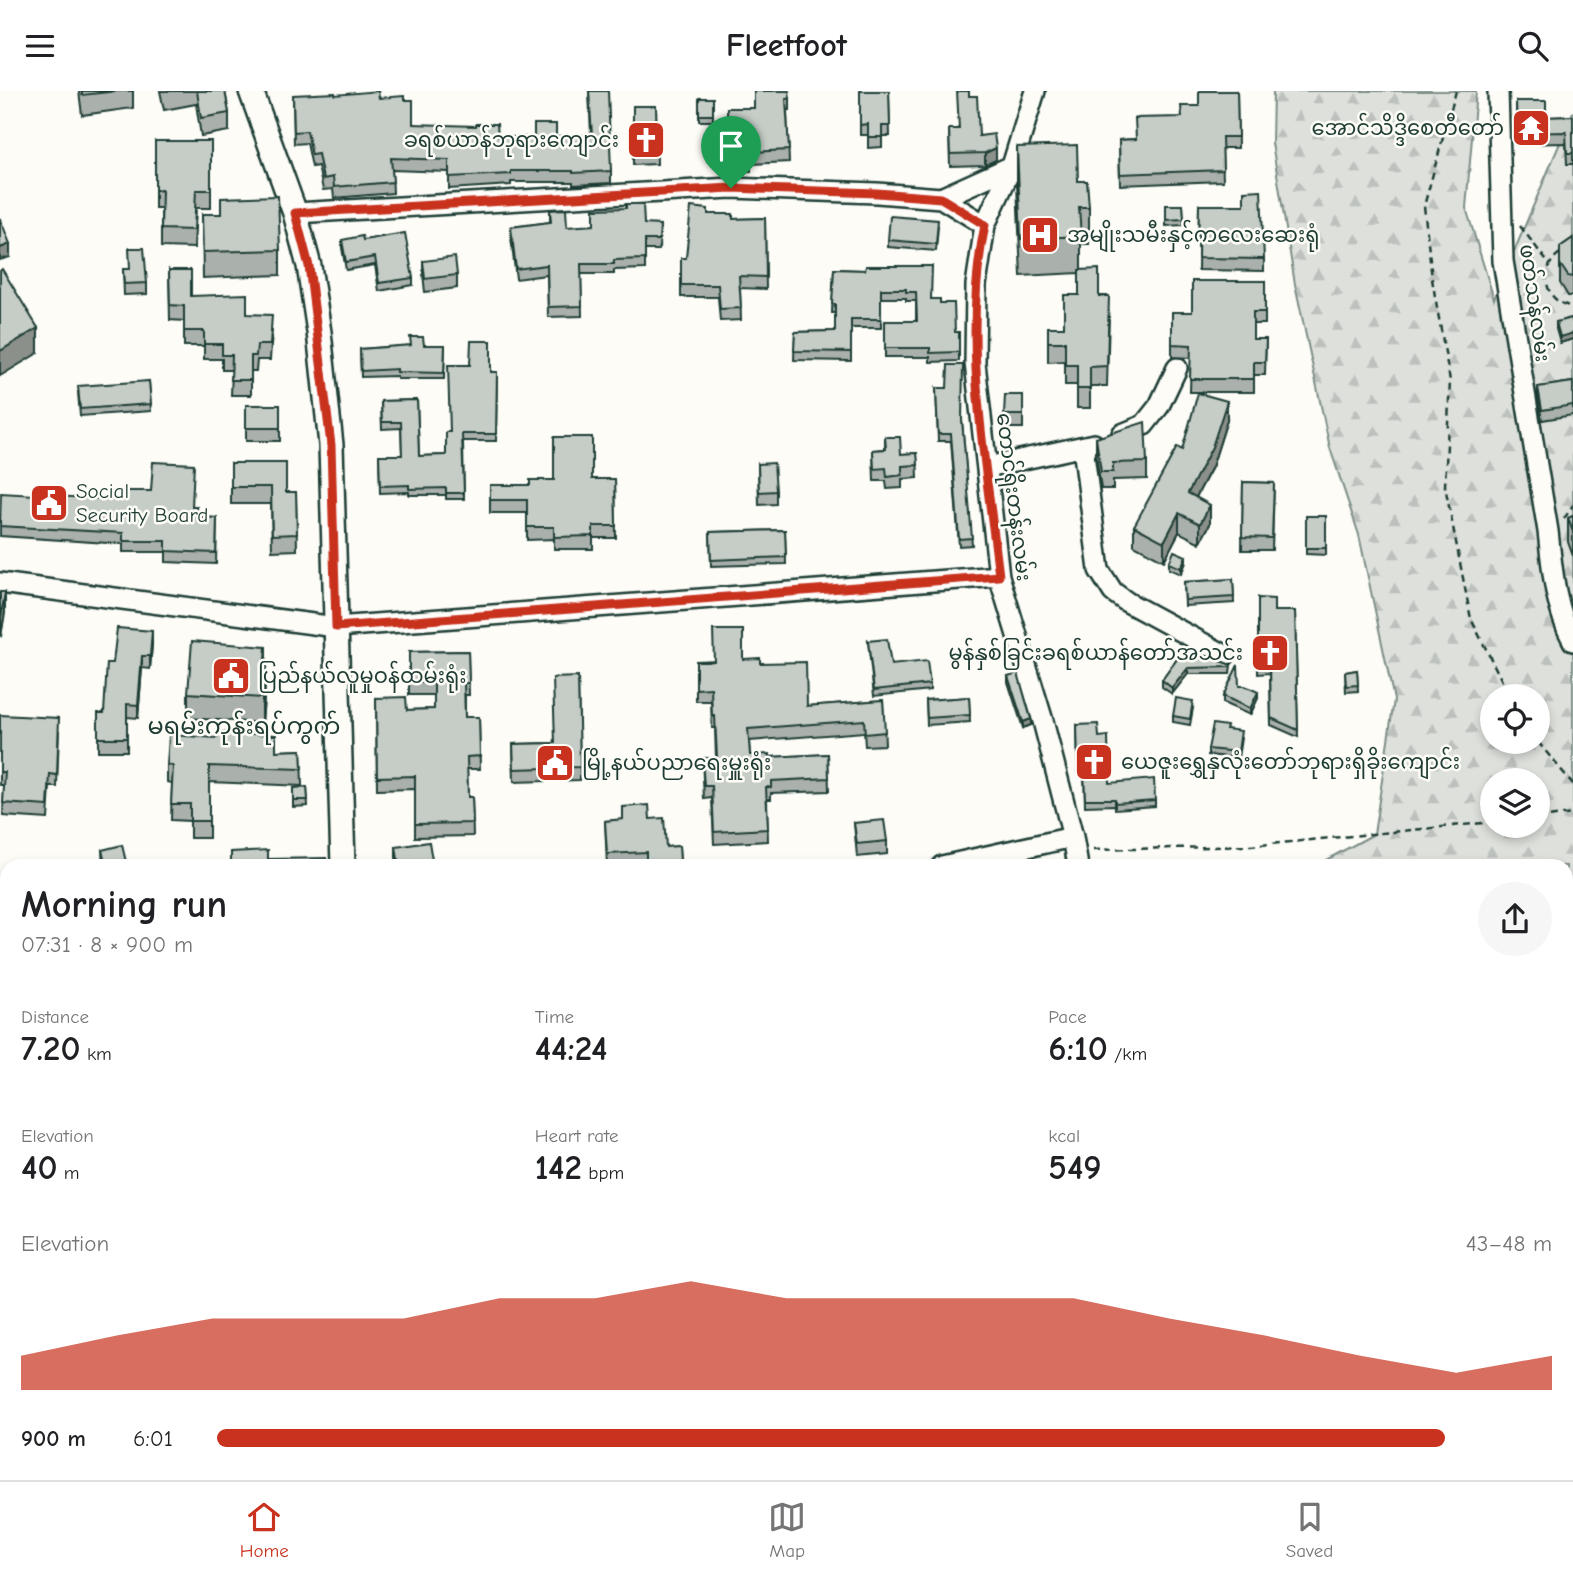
<!DOCTYPE html>
<meta charset="utf-8">
<style>
body{margin:0;font-family:"Comic Neue","Noto Sans Myanmar",sans-serif;background:#f6f6f6;color:#202124;height:100vh;display:flex;flex-direction:column;font-size:26px;white-space:nowrap}
*{box-sizing:border-box;margin:0}
p{font-size:23px;color:#757577}
.icon{flex:none;width:38px;height:38px;fill:none;stroke:currentColor;stroke-width:2;stroke-linecap:round;stroke-linejoin:round}
.map{position:relative;flex:1;overflow:hidden}
.side{position:absolute;left:0px;top:768px;width:1573px;height:621px;display:flex;flex-direction:column;background:#fff;border-radius:21px 21px 0 0;box-shadow:0 4px 10px #0003}
.side>*{flex:none}
.buttons{position:absolute;left:1480px;top:593px;display:grid;gap:14px}
.buttons a{display:grid;place-items:center;width:70px;height:70px;border-radius:50%;background:#fff;box-shadow:0 4px 10px #0003;font-size:35px}
.pin{position:absolute;display:grid;place-items:center;width:60px;height:60px;color:#fff;margin:-72px -30px;border-radius:50% 50% 50% 0;rotate:-45deg;box-shadow:0 0 7px #0007}
.pin .icon{rotate:45deg}
.round{display:grid;place-items:center;flex:none;width:74px;height:74px;border-radius:37px;background:#f6f6f6}
.headline{display:flex;align-items:center;justify-content:space-between;height:119px;padding:0 21px}
h1{font-size:38px;font-weight:700;line-height:52px}
.figures{display:grid;grid-template-columns:repeat(3,1fr);gap:10px;height:119px;padding:7px 21px}
.figures div{display:grid;align-content:center}
.figures b{font-size:35px;font-weight:700}
.figures small{font-size:19px;font-weight:400}
.figures p{font-size:19px}
.chart{height:196px;padding:14px 21px}
.chart p{display:flex;justify-content:space-between}
.chart svg{width:100%;height:126px;margin-top:7px;fill:#c8321e;opacity:.7}
ul{padding:0 21px;list-style:none;font-size:23px}
li{display:grid;grid-template-columns:112px 84px 1fr;align-items:center;height:52px}
li i{height:18px;border-radius:9px;background:#c8321e}
header{display:flex;justify-content:space-between;align-items:center;height:91px;padding:0 21px;background:#fff;font-size:32px;font-weight:700}
.menu{display:flex;justify-content:space-around;align-items:center;height:98px;border-top:2px solid #e0e0e0;background:#fff;font-size:19px;color:#757577}
.menu a{display:grid;justify-items:center;gap:4px}
.menu .current{color:#c8321e}
.map>svg:first-child{display:block}
.forest{fill:url(#forest-firs);stroke:#7e8e88;stroke-width:2;fill-rule:evenodd}
.lines{fill:none;stroke-linecap:round;stroke-linejoin:round}
.minor-casing{stroke:#1f3d34;stroke-width:24}
.major-casing{stroke:#1f3d34;stroke-width:28}
.path{stroke:#1f3d34;stroke-width:2.5;stroke-dasharray:7 5;stroke-linecap:butt}
.minor{stroke:#fdfcf7;stroke-width:19}
.major{stroke:#fdfcf7;stroke-width:23}
.wall{fill:#aab0ab;stroke:#1f3d34;stroke-width:2}
.shaded-wall{fill:#8b908b;stroke:#1f3d34;stroke-width:2}
.building{fill:#c6cdc7;stroke:#1f3d34;stroke-width:2}
.route-casing{stroke:#fff;stroke-width:14}
.route{stroke:#c8321e;stroke-width:9}
.labels{text-anchor:middle;dominant-baseline:central;stroke-width:5;stroke-linejoin:round;paint-order:stroke}
.poi-label{font-size:21px;fill:#1f3d34;stroke:#fdfcf7;text-anchor:start}
.street-label{font-size:21px;fill:#1f3d34;stroke:#fdfcf7}
.quarter-label{font-size:24px;fill:#1f3d34;stroke:#fdfcf7}
</style>
<header><svg class="icon" aria-label="menu" viewBox="0 0 24 24"><path d="M4 6h16M4 12h16M4 18h16"/></svg>Fleetfoot<svg class="icon" aria-label="search" viewBox="0 0 24 24"><circle cx="10" cy="10" r="6"/><path d="M15 15l6 6"/></svg></header>
<div class="map">
<svg width="1573" height="1389" viewBox="0 0 1573 1389">
<defs>
<pattern id="forest-firs" width="22" height="20" patternUnits="userSpaceOnUse" patternTransform="scale(1.75)"><rect width="22" height="20" fill="#dde0db"/><path d="M5 1l3.5 6h-7zM16 11l3.5 6h-7z" fill="#bdc1bd"/></pattern>
</defs>
<rect width="100%" height="100%" fill="#fdfcf7"/>
<filter id="ink" filterUnits="userSpaceOnUse"><feTurbulence type="fractalNoise" baseFrequency=".0143" numOctaves="2"/><feDisplacementMap in="SourceGraphic" scale="14" xChannelSelector="R" yChannelSelector="G"/><feConvolveMatrix kernelMatrix="1 2 1 2 8 2 1 2 1" color-interpolation-filters="sRGB"/></filter>
<g filter="url(#ink)">
<path class="forest" d="M1273,0H1476L1466,117L1494,208L1573,21V1389H1461L1454,1383L1566,1382V775H1315L1374,743L1394,609L1359,444L1330,357L1295,193L1272,52ZM1493,606H1538V651H1493ZM1493,690H1538V735H1493Z"/>
<g class="lines">
<g class="minor-casing">
<path id="minor" d="M1035,0L1012,75L985,134L976,194L975,272L999,485L1043,630L1073,746L1078,775
M1498,0L1503,170L1548,440C1552,477 1555,517 1573,550
M941,107L985,134
M295,122L731,97L877,102L941,107L1012,75
M1122,343L1144,334L1159,315L1177,277
M1083,356L1099,479L1113,501L1127,511L1225,564
M987,376L1094,353
M0,492L336,536L999,485
M942,775L1073,746
M0,974L7,972
M0,1159L7,1158
M0,1323L7,1322
M143,1382L145,1389
M287,1382L288,1389
M1076,1382L1079,1389
M849,1389L852,1382
M1194,1389L1204,1382"/>
</g>
<g class="major-casing">
<path id="major" d="M251,0L295,122L309,175L319,241L331,354L343,775
M531,1382L534,1389"/>
</g>
<path class="path" d="M1456,0L1424,115L1432,188L1450,290L1445,395L1471,528L1510,606
M1520,135L1549,173
M1560,162C1538,177 1544,214 1573,215
M1564,428L1573,414
M1538,651L1573,693
M1538,727L1573,723
M1093,759L1250,755L1493,731"/>
<use href="#minor" class="minor"/>
<use href="#major" class="major"/>
</g>
<path class="wall" d="M79,0H133V17L82,24Z
M160,0H225L229,22V40L201,45L196,13L164,19Z
M589,0L611,80V92L573,94V91H511V94L449,98V81L392,79L393,102L334,107L333,98L323,99L318,75L312,76L307,52L294,53L293,4H335L404,9L413,33L498,46H534L591,44Z
M860,0H889L890,45H882V56L868,57V44H860Z
M1237,0L1238,57H1222L1223,90L1120,94L1119,49L1135,48L1182,26L1199,15Z
M969,5L979,45L996,69L985,74L950,75L949,38H958Z
M699,7H713V30H699Z
M790,7V19H787L789,71L751,73V80L735,81V75H728L727,17H754Z
M1516,10L1546,26L1573,25V73H1567L1566,52L1517,53Z
M633,15H656L657,73L633,74Z
M155,50H211V117H196L194,157L161,156V117H155Z
M1017,56L1078,90L1089,116V153H1081V179L1099,205L1109,225L1107,295H1090V317H1077V294H1065V270L1048,271V236H1064L1079,204V182L1021,185L1017,94Z
M1166,114H1183L1184,134L1166,135Z
M1199,114L1264,168V180L1198,179Z
M550,119L567,136L660,134L659,159H645V178L614,179V183H581L582,225L548,226L547,184L516,188L511,146V136L550,131Z
M202,123L280,159V184L203,187Z
M708,123L733,128L765,127L766,198L740,197L741,229L720,230L718,206H681V167H686Z
M938,135L936,160L888,156V149Z
M1573,147V205H1568L1560,192V156Z
M342,149H363L413,187V194L379,200L375,174L346,179L342,157Z
M423,170L457,184V197L425,201L423,183Z
M123,178H129L147,192V203L124,204Z
M834,178L865,179L940,212L955,241H959V270L930,271V266H885V230H916V210H906V207H881V237H851V270L794,269L795,241L835,240V222H832Z
M169,179L191,205L247,223L272,239L270,269H257L256,280H251V304H231L232,279H222V268H204V255H184V230L170,229Z
M1265,190V233H1253V248H1266L1265,284H1254V301H1190L1191,267L1172,266V221H1192Z
M1556,231L1573,232V248L1560,252L1556,238Z
M424,254H445L444,288H397V285L361,286L360,258Z
M491,281H497L496,350H463L464,408H446V404H409V401L380,402L379,364H402L401,337L382,338L381,310L417,309L419,365L446,364L450,341Z
M149,290L151,320L80,325L78,301Z
M1573,291V324L1542,329L1538,306V296Z
M936,297L962,330L972,454L959,455L951,350H938Z
M1023,304V337H1004V324Z
M246,314H280V350H246Z
M1227,329L1212,376L1196,406L1210,433L1200,452L1179,441L1164,470L1134,454V435L1182,359Z
M885,346L901,363L917,362L918,387L902,388V397L887,398L886,390H874L873,359L885,358Z
M1096,347L1147,371V388L1113,389V398H1101L1096,364Z
M231,372L286,401H296L297,459L272,460L271,413H231Z
M758,373L776,400V413L759,414Z
M592,388H615L616,447H593V458H554V448L527,449V422H490V394H530Z
M1243,391L1274,392L1272,459H1242Z
M193,416L197,426L217,427L216,473L166,471V461H123V453L0,445V424Z
M1306,425H1326V464L1306,463Z
M1573,425V465L1568,451V427Z
M785,439L786,473L711,475L710,441Z
M1186,471L1181,483L1169,478V472Z
M1233,488L1234,512L1185,515L1184,491Z
M0,501L5,521L1,545L0,544Z
M1258,507L1274,520H1295L1298,646L1271,634L1270,582L1258,583Z
M868,550L891,574L930,593V599L874,605Z
M152,553L150,578L142,577L138,627L127,626V660H98V622H104L113,572Z
M1185,557L1231,574L1230,583H1188L1172,603L1162,596V589Z
M468,560L469,604H465V626H479L480,678H467L468,706H472L473,745L415,746V698L377,699L376,607L407,619L434,618V604H409V561Z
M743,568L760,572L807,615L883,609L885,654L865,655L864,641L749,650L750,664L770,666L828,663L829,700L771,702V708H767L768,750L714,753L712,707L704,708L702,667H716L715,637H712L711,610H696V570Z
M1357,579L1358,600L1346,601L1345,581Z
M266,581L262,632L188,627V602Z
M1008,585L1031,634L1023,637L1008,591Z
M578,586L580,689L514,691L513,653L554,652Z
M1239,595L1258,607L1250,624L1223,612V605Z
M969,606L970,631L927,634L926,609Z
M1193,617L1190,634L1173,631V625Z
M0,624L59,640L57,696H50L48,728L3,725L4,694H0Z
M1077,634L1099,646L1109,692L1155,709V715L1115,718V714L1085,715L1084,680H1078Z
M1227,638L1241,647L1238,667L1208,664V658Z
M301,659L302,695L209,691V747H190V730L171,729L172,692L167,691V674L276,660Z
M307,696L308,715L293,716V697Z
M623,716L650,728L666,756L679,755L680,775H607L605,730L623,729Z
M854,732L887,750V763L857,766Z
M396,756L433,775H396Z
M102,759L126,775H103Z
M0,808L7,823V961L4,960L0,962Z
M0,1009L7,1051V1137L0,1138Z
M0,1176H7V1267L0,1268Z
M7,1382H136V1389H105L104,1386L73,1389H0Z
M154,1382H190L191,1389H156Z
M627,1382H791L788,1383L789,1389H629Z"/>
<path class="shaded-wall" d="M996,57V69L985,74V62Z
M10,153V166L0,169V157Z
M38,237V262L0,285V260Z
M1573,242V248L1560,252V246Z
M1227,310V329L1212,376L1188,421V402Z
M1210,414V433L1200,452V433Z
M1179,422V441L1164,470V451Z
M1186,465V471L1181,483V477Z
M5,501V521L1,545V525Z
M152,540V553L150,578V565Z
M266,556V581L262,632V607Z
M142,565V577L138,627V614Z
M1188,577V583L1172,603V597Z
M1258,601V607L1250,624V618Z
M1031,628V634L1023,637V631Z
M126,771V775H106Z
M4,946V960L0,962V948Z
M131,1382H136V1389H122V1384Z
M658,1384V1389H635Z"/>
<path class="building" d="M82,0H118L82,4Z
M197,0H225L229,22L201,27Z
M378,0L379,7L404,5V9H413V33L476,35V33H497L498,46H534V33H556V45L592,44L589,0H608L611,80L573,82V80H511V83L449,86V69L391,67L393,91L334,96L333,86L323,88L318,63L312,64L307,40L294,41L293,4L335,2V4Z
M754,0H789L790,7L786,8L789,59L751,61V68L735,69V63H728L727,17H754Z
M860,0H889L890,35H882V46H868V33L860,34Z
M957,0H969V5H977L979,45L994,43L996,57L985,62L950,63L949,38H959Z
M1199,0H1237L1238,46H1222L1223,79L1120,83L1119,49L1136,48L1135,27L1182,26L1181,15H1199Z
M699,7H713V24H699Z
M1516,10H1546V26L1573,25V62H1567L1566,41L1517,42Z
M633,15H656L657,61H633Z
M155,50H211V99H196L194,139L161,138L162,99H155Z
M1077,54L1078,90H1087L1089,116H1079L1081,145L1021,148L1017,56Z
M1261,99L1264,168L1198,167L1199,114H1244V100Z
M278,105L280,159L203,161L202,123H221V107Z
M626,113H643L644,133L660,134L659,149H645V168L614,169V173H581L582,215L548,216L547,174L516,178L511,136L551,131L550,119L566,118L567,136L594,134V118L626,117Z
M1166,114H1183L1184,128L1166,129Z
M691,116L708,118V123H733V128L765,127L766,186L739,185L741,217L720,218L718,194H681V167H686Z
M890,125L938,129L936,153L888,149Z
M0,127L10,153L0,157Z
M405,142L413,187L379,192L375,166L346,171L342,149L362,145L363,149Z
M1573,147V186L1568,185L1560,173V156Z
M129,157H144L147,192L124,193L123,178H130Z
M455,166L457,184L425,188L423,170Z
M866,175H932L931,208H940V212H954L955,241H959V261L930,262V257H885V230H917L916,201H906V198H881V228H851V261L794,260L795,241L835,240V213H832L834,178L865,179Z
M2,178L38,237L0,260V180Z
M1099,178V205H1109L1107,275L1090,276V298H1077V274H1065V251H1048V236H1064V204H1079V179Z
M169,179H191V205L247,203V223L272,224L270,254H257L256,265H251V289H231L232,264H222V253H204V240H184V215L170,214Z
M1192,190H1265V221H1253V248H1266L1265,271H1254V288H1190L1191,254L1172,253V221H1192Z
M1571,227L1573,232V242L1560,246L1556,231Z
M410,246H423L424,254H445L444,282L397,281V278L361,280L360,258L411,254Z
M471,250H491V281H497L496,343H462L464,402H446V397L409,398V394L380,395L379,364H402L401,331H382L381,310L417,309L419,365L446,364V341H450L448,274H470Z
M948,274H963L962,329L972,447L959,448L951,343H938L936,297H947Z
M149,290L151,313L80,318L78,295Z
M1573,291V314L1542,319L1538,296Z
M1198,302L1227,310L1212,356L1188,402L1210,414L1200,433L1179,422L1164,451L1134,435L1177,356L1182,359Z
M1005,304H1023V324H1004Z
M246,314H280V337H246Z
M1145,331L1147,371L1113,372V381H1101L1096,347Z
M554,346H592V388H615L616,435H593V445L554,446V436H527V409H490V394H530V389H554Z
M885,346H900L901,363L917,362L918,374L902,375V384L887,386L886,377L874,378L873,359L886,358Z
M153,371L194,373L192,416H197V426L217,427L216,462L166,460V450H123V442L0,435L1,402L123,409V400H151Z
M231,372H286V401H296L297,443L272,444L271,396H231Z
M774,372L776,400L759,401L758,373Z
M1243,391L1274,392L1272,447L1242,446Z
M1306,425H1326V457H1306Z
M1573,425V441L1568,427Z
M785,439L786,466L711,469L710,441Z
M1174,460L1186,465L1181,477L1169,472Z
M1233,488L1234,506L1185,509L1184,491Z
M0,501H5L1,525H0Z
M1258,507L1274,508V520H1295L1298,639L1271,627L1270,575L1258,576Z
M117,537L152,540L150,565H142L138,614L127,613V647H98V622H104L107,572H113Z
M713,539H743V568L760,567V572L806,571L807,615L883,609L885,641L865,643L864,629L748,638L750,664L770,663V666L828,663L829,687L771,690V696H766L768,738L714,741L712,695H704L702,667H717L715,625H712L711,597L696,598V570H714Z
M887,548L891,574L927,570L930,593L874,599L868,550Z
M192,550L266,556L262,607L188,602Z
M1185,557L1231,574L1230,576L1188,577L1172,597L1162,589Z
M468,560L469,592H464L465,626H479L480,665L467,666L468,706H472L473,732L415,733V685L377,686L376,607L406,606L407,619L434,618V591H409V561Z
M1238,574L1239,595H1245L1258,601L1250,618L1223,605Z
M1357,579L1358,594L1346,595L1345,581Z
M1018,582L1031,628L1023,631L1008,585Z
M578,586L580,676L514,678L513,653L555,652L553,587Z
M969,606L970,624L927,627L926,609Z
M1176,607L1193,610L1190,628L1173,625Z
M0,624L59,627L57,684L50,683L48,715L3,712L5,681H0Z
M1098,633L1099,646L1108,645L1109,692L1154,688L1155,709L1115,712V708H1085L1084,674H1078L1077,634Z
M1213,633L1227,635L1226,638L1241,640L1238,661L1208,658Z
M217,641L276,644V660L301,659L302,678L209,675V730H190V713H171L173,675L167,674L169,644L217,647Z
M307,696L308,709H293V697Z
M649,714L650,728L664,727L666,756L679,755L680,770L667,771L668,775H646V761L607,763L605,730L623,728V716Z
M884,729L887,750L857,753L854,732Z
M429,751L433,775H399L396,756Z
M122,754L126,771L106,775L102,759Z
M268,759V768L326,767V775H231V761Z
M0,808H2L7,823V946H4L0,948Z
M0,1009L7,1051V1123L0,1124Z
M0,1176H7V1255L0,1256Z
M0,1338H3V1342H7V1382H32L9,1385L10,1389H0Z
M40,1382H72V1389H40Z
M106,1382H131L122,1384L123,1389H107Z
M169,1382H190L191,1389H170Z
M207,1382H234L235,1389H208Z
M303,1382H371V1389H303Z
M409,1382H442V1389L408,1387Z
M631,1382H788L789,1389H659L658,1384L632,1389Z
M969,1382H1025L1024,1389H968Z
M1296,1382H1353L1354,1389H1298Z
M1441,1386V1389H1417V1387Z"/>
</g>
<g class="lines" filter="url(#ink)">
<g class="route-casing">
<path id="route" d="M731,97L877,102L941,107L985,134C961,249 986,371 999,485L336,536L331,354L309,175L295,122Z"/>
</g>
<use href="#route" class="route"/>
</g>
<defs>
<g id="temple-square" transform="scale(2.0125)"><rect x="-9" y="-9" width="18" height="18" rx="4" fill="#c8321e" stroke="#fdfcf7"/><path d="M0-6L5-2H3V0L6.5 2.5H4V6H1.5V3h-3V6H-4V2.5H-6.5L-3 0V-2H-5Z" fill="#fff"/></g>
<g id="church-square" transform="scale(2.0125)"><rect x="-9" y="-9" width="18" height="18" rx="4" fill="#c8321e" stroke="#fdfcf7"/><path d="M-1.2-6h2.4v3.5h3.3v2.4h-3.3V6h-2.4V-.1h-3.3v-2.4h3.3Z" fill="#fff"/></g>
<g id="hospital-square" transform="scale(2.0125)"><rect x="-9" y="-9" width="18" height="18" rx="4" fill="#c8321e" stroke="#fdfcf7"/><path d="M-5-5h3v3.5h4V-5h3V5h-3V1.5h-4V5h-3Z" fill="#fff"/></g>
<g id="civic-square" transform="scale(2.0125)"><rect x="-9" y="-9" width="18" height="18" rx="4" fill="#c8321e" stroke="#fdfcf7"/><path d="M-.6-6.5H3V-4.5H.6V-3L4-1V1h2V6H-6V1h2V-1L-.6-3ZM-1.2 2.5V6h2.4V2.5Z" fill="#fff"/></g>
</defs>
<g fill-rule="evenodd">
<use href="#temple-square" x="1531" y="37"/>
<use href="#church-square" x="646" y="49"/>
<use href="#hospital-square" x="1040" y="144"/>
<use href="#civic-square" x="49" y="412"/>
<use href="#church-square" x="1270" y="562"/>
<use href="#civic-square" x="231" y="585"/>
<use href="#church-square" x="1094" y="671"/>
<use href="#civic-square" x="555" y="672"/>
</g>
<g class="labels">
<g class="poi-label">
<text x="1504" y="37" text-anchor="end">အောင်သိဒ္ဒိစေတီတော်</text>
<text x="619" y="49" text-anchor="end">ခရစ်ယာန်ဘုရားကျောင်း</text>
<text x="1067" y="144">အမျိုးသမီးနှင့်ကလေးဆေးရုံ</text>
<text x="76" y="400">Social<tspan x="76" dy="24">Security Board</tspan></text>
<text x="1243" y="562" text-anchor="end">မွန်နှစ်ခြင်းခရစ်ယာန်တော်အသင်း</text>
<text x="258" y="585">ပြည်နယ်လူမှုဝန်ထမ်းရုံး</text>
<text x="1121" y="671">ယေဇူးရွှေနှလုံးတော်ဘုရားရှိခိုးကျောင်း</text>
<text x="582" y="672">မြို့နယ်ပညာရေးမှူးရုံး</text>
</g>
<g class="street-label">
<text transform="translate(1535 212) rotate(82)">ဖတ်သန်လမ်း</text>
<text transform="translate(1014 406) rotate(83)">တောင်ရိုးတန်းလမ်း</text>
</g>
<g class="quarter-label">
<text x="244" y="635">မရမ်းကုန်းရပ်ကွက်</text>
</g>
</g>
</svg>
<div class="buttons">
<a><svg class="icon" aria-label="locate" viewBox="0 0 24 24"><circle cx="12" cy="12" r="6"/><path d="M12 2v4M12 18v4M2 12h4M18 12h4"/></svg></a>
<a><svg class="icon" aria-label="layers" viewBox="0 0 24 24"><path d="M12 4l9 5-9 5-9-5zM3 14l9 5 9-5"/></svg></a>
</div>
<div class="pin" style="left:731px;top:97px;background:#1e9e55"><svg class="icon" aria-label="arrive" viewBox="0 0 24 24"><path d="M6 21V4h12l-3 4 3 4H6"/></svg></div>
<section class="side">
<div class="headline"><div><h1>Morning run</h1><p>07:31 · 8 × 900 m</p></div><a class="round"><svg class="icon" aria-label="share" viewBox="0 0 24 24"><path d="M12 15V3M7 8l5-5 5 5M5 13v7h14v-7"/></svg></a></div>
<div class="figures">
<div><p>Distance</p><b>7.20<small> km</small></b></div>
<div><p>Time</p><b>44:24</b></div>
<div><p>Pace</p><b>6:10<small> /km</small></b></div>
</div>
<div class="figures">
<div><p>Elevation</p><b>40<small> m</small></b></div>
<div><p>Heart rate</p><b>142<small> bpm</small></b></div>
<div><p>kcal</p><b>549</b></div>
</div>
<div class="chart"><p><span>Elevation</span>43–48 m</p>
<svg viewBox="0 0 160 44" preserveAspectRatio="none"><path d="M0 44V32L10 25L20 19L30 19L40 19L50 12L60 12L70 6L80 12L90 12L100 12L110 12L120 19L130 25L140 32L150 38L160 32V44z"/></svg>
</div>
<ul>
<li><b>900 m</b>6:01<i style="width:92%"></i></li>
</ul>
</section>
</div>
<nav class="menu">
<a class="current"><svg class="icon" aria-label="home" viewBox="0 0 24 24"><path d="M3 11l9-7 9 7M6 9v11h12V9"/></svg>Home</a>
<a><svg class="icon" aria-label="map" viewBox="0 0 24 24"><path d="M3 6l6-2 6 2 6-2v14l-6 2-6-2-6 2zM9 4v14M15 6v14"/></svg>Map</a>
<a><svg class="icon" aria-label="saved" viewBox="0 0 24 24"><path d="M7 4h10v16l-5-4-5 4z"/></svg>Saved</a>
</nav>
